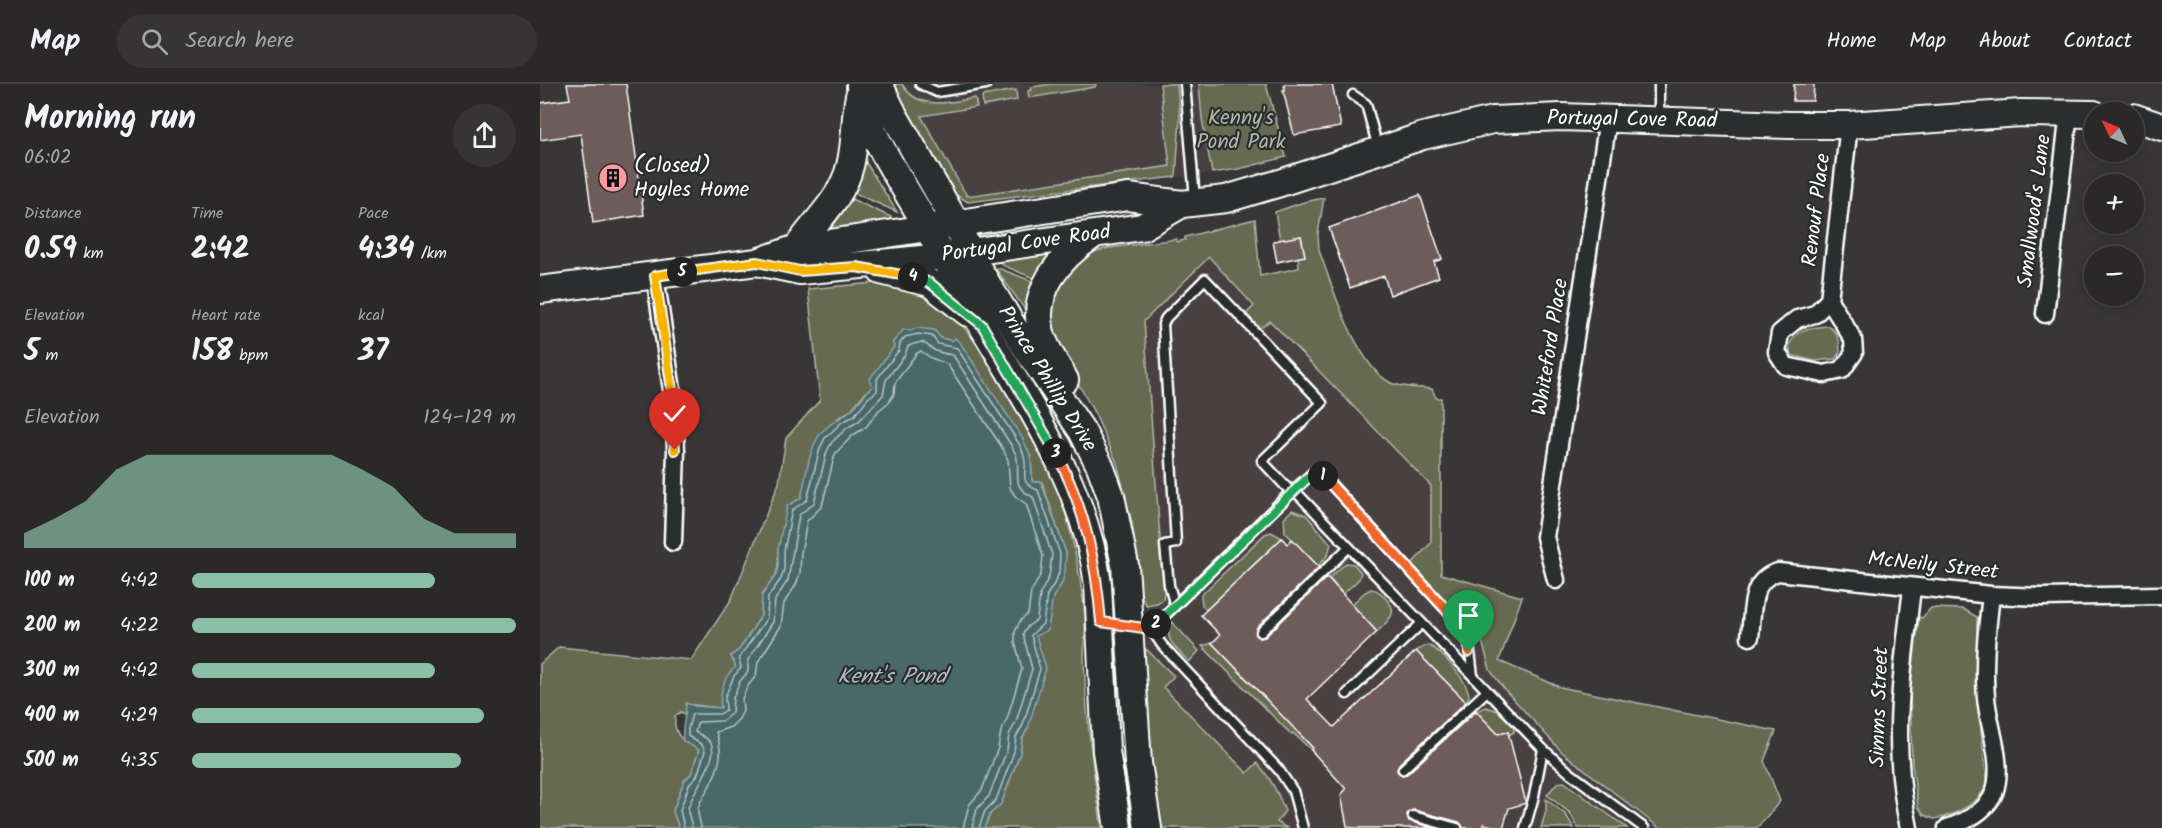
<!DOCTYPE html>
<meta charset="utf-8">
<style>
body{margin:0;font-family:Kalam,sans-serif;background:#363435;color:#f1f3f6;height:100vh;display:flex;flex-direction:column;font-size:22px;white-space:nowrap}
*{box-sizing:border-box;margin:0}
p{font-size:20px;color:#a5a6a8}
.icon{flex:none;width:33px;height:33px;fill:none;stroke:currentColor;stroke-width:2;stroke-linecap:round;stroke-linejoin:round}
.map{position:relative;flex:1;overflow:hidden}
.side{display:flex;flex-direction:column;background:#2a2829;width:540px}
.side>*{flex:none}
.needle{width:39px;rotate:314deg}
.tools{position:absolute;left:1544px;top:18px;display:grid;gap:12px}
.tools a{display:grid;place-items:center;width:60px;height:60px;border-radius:50%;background:#2a2829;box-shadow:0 3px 15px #0003,0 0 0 2px #464446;font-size:30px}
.pin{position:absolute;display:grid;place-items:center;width:51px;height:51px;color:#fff;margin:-62px -26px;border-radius:50% 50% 50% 0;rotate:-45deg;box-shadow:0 0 6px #0007}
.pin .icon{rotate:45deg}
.km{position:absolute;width:30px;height:30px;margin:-15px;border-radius:50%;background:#222;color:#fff;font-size:16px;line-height:30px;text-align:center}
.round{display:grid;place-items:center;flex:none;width:63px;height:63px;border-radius:32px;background:#363435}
.summary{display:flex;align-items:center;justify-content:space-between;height:102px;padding:0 24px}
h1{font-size:33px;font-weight:600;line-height:45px}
.stats{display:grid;grid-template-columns:repeat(3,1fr);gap:9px;height:102px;padding:6px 24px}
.stats div{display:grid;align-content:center}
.stats b{font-size:30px;font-weight:600}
.stats small{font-size:16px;font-weight:400}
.stats p{font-size:16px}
.chart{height:168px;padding:12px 24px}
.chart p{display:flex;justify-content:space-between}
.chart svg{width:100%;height:108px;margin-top:6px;fill:#8abfa5;opacity:.7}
ul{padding:0 24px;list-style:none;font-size:20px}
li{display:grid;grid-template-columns:96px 72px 1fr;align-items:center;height:45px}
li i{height:15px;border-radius:8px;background:#8abfa5}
header{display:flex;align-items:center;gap:36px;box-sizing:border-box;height:84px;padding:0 30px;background:#2a2829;border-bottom:2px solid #464446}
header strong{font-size:28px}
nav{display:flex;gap:33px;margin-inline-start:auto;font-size:21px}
.search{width:420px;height:54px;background:#363435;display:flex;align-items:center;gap:15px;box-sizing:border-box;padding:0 21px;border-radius:33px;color:#a5a6a8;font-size:22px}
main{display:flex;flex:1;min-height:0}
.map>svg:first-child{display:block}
.built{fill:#484142}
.green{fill:#656b51;stroke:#b2b5a8;stroke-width:1.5}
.water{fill:#4a686b;stroke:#92a4a6;stroke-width:1.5}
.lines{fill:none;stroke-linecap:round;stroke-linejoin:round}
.shore{stroke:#b7c3c4;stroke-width:1.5}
.building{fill:#6e5b5a;stroke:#fff;stroke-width:1.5}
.lane-casing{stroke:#fff;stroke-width:13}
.street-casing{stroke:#fff;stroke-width:21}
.primary-casing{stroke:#fff;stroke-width:30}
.lane{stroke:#2a2d2e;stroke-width:8}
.street{stroke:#2a2d2e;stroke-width:16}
.primary{stroke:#2a2d2e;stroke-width:26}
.split-1-casing{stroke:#fff;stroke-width:12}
.split-2-casing{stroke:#fff;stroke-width:12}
.split-3-casing{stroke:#fff;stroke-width:12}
.split-4-casing{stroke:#fff;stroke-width:12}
.split-5-casing{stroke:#fff;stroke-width:12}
.split-6-casing{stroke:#fff;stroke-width:12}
.split-1{stroke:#f0652b;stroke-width:8}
.split-2{stroke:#22a559;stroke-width:8}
.split-3{stroke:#f0652b;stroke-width:8}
.split-4{stroke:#22a559;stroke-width:8}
.split-5{stroke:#f5b400;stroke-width:8}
.split-6{stroke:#f5b400;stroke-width:8}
.labels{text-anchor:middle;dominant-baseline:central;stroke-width:4.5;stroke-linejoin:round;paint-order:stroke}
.park-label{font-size:21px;fill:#b2b5a8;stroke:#2a2d2e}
.street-label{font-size:21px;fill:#fff;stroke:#2a2d2e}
.poi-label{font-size:21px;fill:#fff;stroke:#2a2d2e;text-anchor:start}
.water-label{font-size:22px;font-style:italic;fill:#aebbbc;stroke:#2a2d2e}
</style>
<header>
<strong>Map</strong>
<div class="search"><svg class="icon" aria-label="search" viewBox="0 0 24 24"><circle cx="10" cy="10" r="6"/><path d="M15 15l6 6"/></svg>Search here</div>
<nav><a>Home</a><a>Map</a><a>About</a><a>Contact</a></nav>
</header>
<main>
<section class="side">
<div class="summary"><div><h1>Morning run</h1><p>06:02</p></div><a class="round"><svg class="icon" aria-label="share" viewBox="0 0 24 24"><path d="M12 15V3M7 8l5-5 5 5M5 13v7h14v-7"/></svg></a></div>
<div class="stats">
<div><p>Distance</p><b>0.59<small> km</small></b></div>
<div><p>Time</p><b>2:42</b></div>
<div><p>Pace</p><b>4:34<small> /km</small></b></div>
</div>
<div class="stats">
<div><p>Elevation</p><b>5<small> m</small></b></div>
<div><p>Heart rate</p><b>158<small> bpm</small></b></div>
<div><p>kcal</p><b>37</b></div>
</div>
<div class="chart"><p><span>Elevation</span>124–129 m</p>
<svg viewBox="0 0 160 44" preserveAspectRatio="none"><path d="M0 44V38L10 32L20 25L30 12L40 6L50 6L60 6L70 6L80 6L90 6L100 6L110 12L120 19L130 32L140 38L150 38L160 38V44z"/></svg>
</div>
<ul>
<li><b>100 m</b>4:42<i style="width:75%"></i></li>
<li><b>200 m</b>4:22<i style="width:100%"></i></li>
<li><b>300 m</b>4:42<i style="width:75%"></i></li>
<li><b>400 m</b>4:29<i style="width:90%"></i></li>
<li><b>500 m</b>4:35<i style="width:83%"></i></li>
</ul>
</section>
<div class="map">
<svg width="1622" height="744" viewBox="0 0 1622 744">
<rect width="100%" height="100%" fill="#383637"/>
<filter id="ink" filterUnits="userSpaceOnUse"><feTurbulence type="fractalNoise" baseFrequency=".0167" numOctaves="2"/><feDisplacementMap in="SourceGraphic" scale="12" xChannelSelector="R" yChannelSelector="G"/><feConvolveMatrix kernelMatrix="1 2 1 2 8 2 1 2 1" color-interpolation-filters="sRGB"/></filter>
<g filter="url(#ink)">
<path class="built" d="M352,0H659L662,35L672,89L428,118L416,111Z
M675,146L719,230L763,222L849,311L901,314V490L982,513L959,577L1020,603L1147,744H621L613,692L605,603L606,518L600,509L592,439L577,379L543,310L553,168L637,155V158L645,156V153Z"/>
<path class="green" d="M352,0H362C379,28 409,18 435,14L437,23L381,32L427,112L630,82L620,0H637L640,35L636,91L635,93L428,118L416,111L365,27Z
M512,0H556L555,3L489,14L488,7L492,6L491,3Z
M659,0H726L746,73L699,85L672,89L662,35Z
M476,6L477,16L443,22L442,12Z
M323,77H325L357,128L310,107Z
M307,113L351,133L350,138L287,148L284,146Z
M784,114L778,150L779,166C791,200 817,283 851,299C862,304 880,303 892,305L896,314H901V490L982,513L959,577L1020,603L1236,647L1224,677L1240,717L1217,744H1120L1104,732L1022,668L965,606L950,586L942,557L870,482L891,459V402L730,237L720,244L706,230L714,222L669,173L604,237L624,508L623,515L617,519L606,521L600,509L592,439L577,379L555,330L519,265L514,254L511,232L514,213L523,192L543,174L553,168L569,164L637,155V158L645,156V153L715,135L720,192L759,184L758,173L765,172L761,152L740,156L735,128L764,118Z
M519,166L498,196L462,181L459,177Z
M458,184L497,199L491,234L456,185Z
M334,199C409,210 426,240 462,302C490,348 519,396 531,450C537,476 542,504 545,531C546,546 544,561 544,576C546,633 553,689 562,744H444L450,730L461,720L480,669L482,655L488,644L499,562L496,552L513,513L522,499L526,469L502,398H492L491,373L412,257L400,254L353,258L354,263L333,303L324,310L310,327L299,333L274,362L261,414L238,465V483L236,491L222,511L221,532L200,565L191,572L196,583L181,624L146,620V631L141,628L135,632C133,652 143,657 159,666L151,690L144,697L133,727L139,744H0V580L19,563L151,576L191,516L239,399L246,354L280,316L268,205Z
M1288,242C1298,248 1300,257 1300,268L1295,275L1275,277L1251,271L1249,262C1257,243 1269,244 1288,242Z
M752,426L766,431L791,460L788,471L778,482L745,448L744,434Z
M731,448L742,454L666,526L662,521L661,511L725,450Z
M806,479L814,480L821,489L819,495L803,510L789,494Z
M831,505C839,506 842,510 847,516C860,529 847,538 837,548L812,520L825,508Z
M1391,524L1423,525L1437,533L1436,605L1447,696C1444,718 1414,732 1394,735L1384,731L1378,723L1372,680L1370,607L1379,533L1382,534Z
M632,538L659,567L649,578C638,566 621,554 632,538Z
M672,559L773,664L771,666L753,649L751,650L662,562Z
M887,561C900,565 928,597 929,612L926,618L876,567Z
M606,565L634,592L623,603L707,689L717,679C731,694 738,709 745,727L737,738L747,744H621L610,663L604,578Z
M946,623L958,627L973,641L974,648L969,651L968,648L958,650L936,627Z
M1024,698L1087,744H1038L1030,729L1007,711L1017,699Z
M1006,715L1026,731L1034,744H1001L1006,727Z"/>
<path class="water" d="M377,244L394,246L401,254L412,257L415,254L421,260L483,355L491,373L492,398H501L526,469L525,488L522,499L513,513L508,546L496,552L506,584L488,644L482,655L480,669L461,720L450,730L444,744H139L133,727L144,697L151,690L159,666L143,657C141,644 146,633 146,619L155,622L181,624C179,610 184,591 196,583L191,572L200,565L221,532L222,511L236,491L238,483V465L247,422L261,414C266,394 268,367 280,350C288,340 300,335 310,327C319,320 323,310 333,303L329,296L354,263L353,258L364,245L370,247Z"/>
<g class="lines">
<path class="shore" d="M144,744L140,726L149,701L157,692L165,667L162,661L148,652V645L152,630H180L186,626L185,613L194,592L201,584L199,574L227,534L228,513L241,495L244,485V467L252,426L267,416L280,364L285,354L302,338L314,332L328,314L337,307V295L359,266L360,259L365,253L378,250L392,252L398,260L417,264L478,358C480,362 483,367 484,372C489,389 476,398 498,406L520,470L519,488L516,497L507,511L503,540L491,551L500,585L483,641L476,653L474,668L456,716L445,727L439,744
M152,744C152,738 147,731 148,725C151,708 180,675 171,659C167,653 160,651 155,648L158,638L182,637L192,629L193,614L200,597L208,588V576L233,538L235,516L248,496L259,431L274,419L287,367L292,358L307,344L319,337L343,311L346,296L365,271L368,262C386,256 380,257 394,266C399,269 407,270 413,271L471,361C473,365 477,371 477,375C480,394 471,402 493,413L512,471L509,493L500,510L497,536L488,542L483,550L492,585L476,638L469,651L467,666L449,712L437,725L432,744
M161,744C161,738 157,731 158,725C160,714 167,709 171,699C181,679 183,668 176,648L191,643L199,635L203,627L202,615L207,603L216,592L218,578L241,542L244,519L256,501L260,489L261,469L267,437L282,422L295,370L312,352L326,343L339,326L349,318L354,310L355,299L376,270L381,267L391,274L407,280L463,365L468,376L470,404L475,412L486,420L503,472L501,490L491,508L488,530L480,537L475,548V558L482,585L467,635L461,647L458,664L442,706L429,721L423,744"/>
</g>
<path class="building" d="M27,0H86L104,131L53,139L41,50L0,56V19L30,15Z
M744,0H792L801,43L754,51L743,6H745Z
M1254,0H1274L1273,17H1253Z
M880,111L902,175L894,178L899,193L850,211L844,192L810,204L789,144Z
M761,152L765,172L737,178L733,157Z
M742,454L747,460L752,455L779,483L717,543L716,552L720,554L725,553L787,493L837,548L767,615L794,643L876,567L926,618L859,680L857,687L862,691L867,690L936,627L958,650L968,648L986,719L969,724L963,744L943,740V744H923L919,738L874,726L867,730L869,737L893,744H813L807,742L801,711L806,705L771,666L773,664L672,559L680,551L661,531Z"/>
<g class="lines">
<g class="lane-casing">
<path id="lane" d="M380,0L397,8L446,0
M645,0L655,115
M1119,0V33
M813,11L826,20L838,64
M635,522L629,501L625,461L636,459L623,240L626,234L665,195L782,319L722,377L751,408L777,385L923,544L928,551L933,592
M562,538L611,545L622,561L739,686L753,707L763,744
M611,545L751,408L758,410L1003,665L1030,689L1104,744
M721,548L809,463
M807,610L881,540
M863,685L947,607
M873,732L917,744
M985,744L994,712L1003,665"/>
</g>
<g class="street-casing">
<path id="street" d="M115,192L133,313L136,366L133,458
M1289,216L1313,255L1314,269L1302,286L1284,290L1246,282L1237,268L1240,249L1257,235L1275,230L1289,216L1309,41
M1505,230L1529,29
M1016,496L1005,453L1068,35
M1210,553C1213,527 1209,496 1238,488L1451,511L1501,513L1622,511
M1369,744C1350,657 1362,591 1372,504
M1407,744C1425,738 1446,728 1454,709C1465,680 1448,642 1446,613C1443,579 1447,545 1451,511"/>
</g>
<g class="primary-casing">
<path id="primary" d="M320,0C319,36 360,95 378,127C402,169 424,212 449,253C496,332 546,408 558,500L566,667L578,744
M339,0L354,31L416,139L437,183L488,267L542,347L560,382L571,412L585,481L598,679L608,744
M1593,33L1622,43
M257,164C275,137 302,115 310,82C316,59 314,35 319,12
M217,178L260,187L382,175L602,143L642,120
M341,187L390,199L428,229
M0,206L217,178L257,164L588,113L642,120L686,115L740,99L883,52L953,36L1021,33L1249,41H1309L1481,29L1554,30
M525,296C517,281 505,265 501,249C491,207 519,174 552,152"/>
</g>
<use href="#lane" class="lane"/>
<use href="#street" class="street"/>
<use href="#primary" class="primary"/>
</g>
</g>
<g class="lines" filter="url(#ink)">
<g class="split-1-casing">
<path id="split-1" d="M783,392L923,544L928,551L929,568"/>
</g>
<g class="split-2-casing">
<path id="split-2" d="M616,540L777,385L783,392"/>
</g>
<g class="split-3-casing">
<path id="split-3" d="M516,369C545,424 556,477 561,538L611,545L616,540"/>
</g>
<g class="split-4-casing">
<path id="split-4" d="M373,193L390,199L442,241L516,369"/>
</g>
<g class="split-5-casing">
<path id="split-5" d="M142,188L217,178L260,187L316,183L373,193"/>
</g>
<g class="split-6-casing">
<path id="split-6" d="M135,366L133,313L115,192L142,188"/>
</g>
<use href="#split-1" class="split-1"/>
<use href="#split-2" class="split-2"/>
<use href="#split-3" class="split-3"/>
<use href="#split-4" class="split-4"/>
<use href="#split-5" class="split-5"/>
<use href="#split-6" class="split-6"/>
</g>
<defs>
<g id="building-disc" transform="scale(1.5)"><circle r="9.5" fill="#ff9aa2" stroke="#2a2d2e"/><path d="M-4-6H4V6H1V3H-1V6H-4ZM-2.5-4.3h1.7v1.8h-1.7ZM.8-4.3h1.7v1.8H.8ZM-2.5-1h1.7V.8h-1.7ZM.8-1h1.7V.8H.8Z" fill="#111"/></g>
</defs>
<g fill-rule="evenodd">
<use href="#building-disc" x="73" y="94"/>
</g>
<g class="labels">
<g class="park-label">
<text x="701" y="34">Kenny's<tspan x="701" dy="24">Pond Park</tspan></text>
</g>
<g class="street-label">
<text transform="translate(1092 36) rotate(1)">Portugal Cove Road</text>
<text transform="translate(1277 126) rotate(-83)">Renouf Place</text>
<text transform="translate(1495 127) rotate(-83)">Smallwood's Lane</text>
<text transform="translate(486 160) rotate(-8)">Portugal Cove Road</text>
<text transform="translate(1011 263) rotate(-81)">Whiteford Place</text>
<text transform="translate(507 295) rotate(58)">Prince Phillip Drive</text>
<text transform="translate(1393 482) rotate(6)">McNeily Street</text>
<text transform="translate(1340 623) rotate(-88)">Simms Street</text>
</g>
<g class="poi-label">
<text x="94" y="82">(Closed)<tspan x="94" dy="24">Hoyles Home</tspan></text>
</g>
<g class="water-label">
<text x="352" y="593">Kent's Pond</text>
</g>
</g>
</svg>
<div class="tools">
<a><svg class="needle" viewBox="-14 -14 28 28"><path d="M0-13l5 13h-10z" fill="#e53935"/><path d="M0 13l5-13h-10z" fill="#a5a6a8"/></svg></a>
<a>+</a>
<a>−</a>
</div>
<div class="pin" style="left:929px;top:568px;background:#1e9e55"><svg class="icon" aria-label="arrive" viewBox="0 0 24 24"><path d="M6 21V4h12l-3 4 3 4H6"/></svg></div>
<div class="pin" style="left:135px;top:366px;background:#d93025"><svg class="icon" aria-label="check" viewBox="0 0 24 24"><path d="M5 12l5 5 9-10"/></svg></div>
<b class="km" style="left:783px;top:392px">1</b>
<b class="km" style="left:616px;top:540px">2</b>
<b class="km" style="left:516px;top:369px">3</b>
<b class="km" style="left:373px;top:193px">4</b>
<b class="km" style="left:142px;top:188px">5</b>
</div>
</main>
